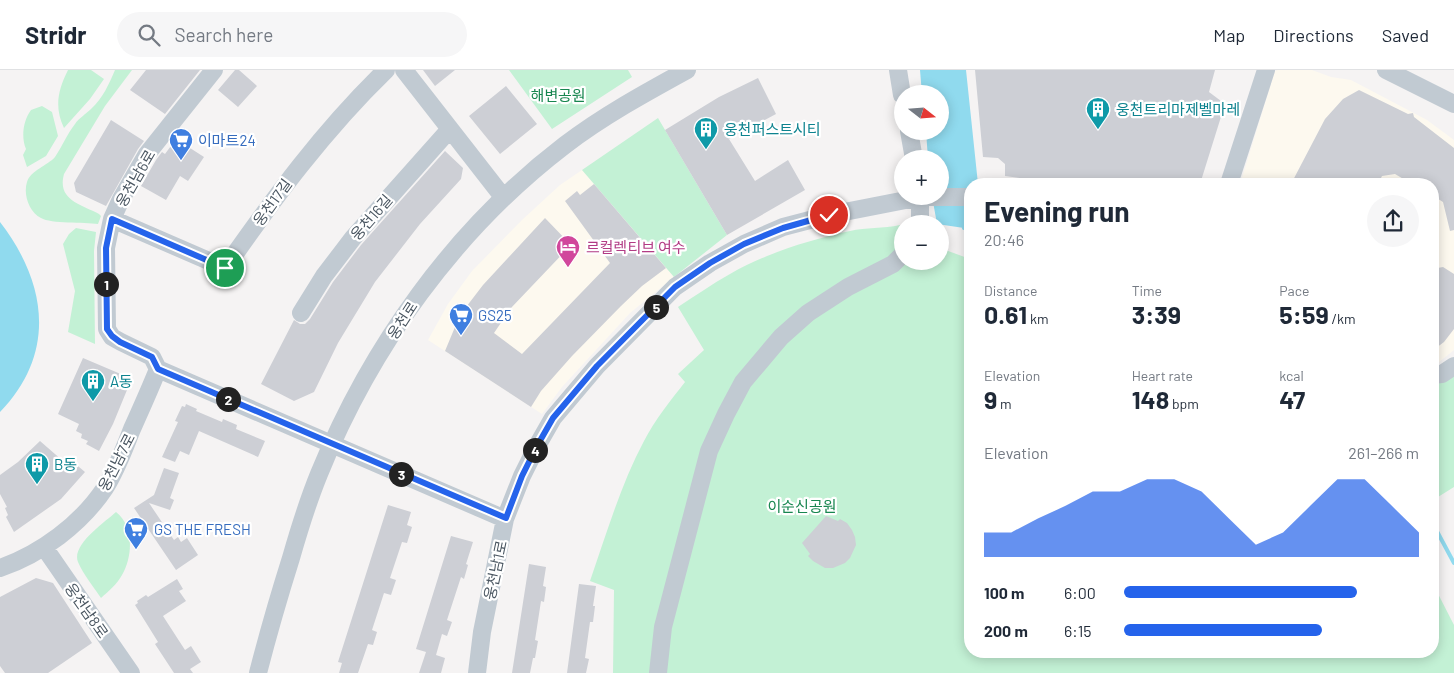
<!DOCTYPE html>
<meta charset="utf-8">
<style>
body{margin:0;font-family:Barlow,"Noto Sans KR",sans-serif;background:#f6f6f7;color:#1f2937;height:100vh;display:flex;flex-direction:column;font-size:19px;white-space:nowrap}
*{box-sizing:border-box;margin:0}
p{font-size:16px;color:#747a83}
.icon{flex:none;width:28px;height:28px;fill:none;stroke:currentColor;stroke-width:2;stroke-linecap:round;stroke-linejoin:round}
.map{position:relative;flex:1;overflow:hidden}
.drawer{position:absolute;left:964px;top:108px;width:475px;height:480px;display:flex;flex-direction:column;background:#fff;border-radius:20px;box-shadow:0 2px 12px #0003}
.drawer>*{flex:none}
.needle{width:32px;rotate:107deg}
.buttons{position:absolute;left:894px;top:15px;display:grid;gap:10px}
.buttons a{display:grid;place-items:center;width:55px;height:55px;border-radius:50%;background:#fff;box-shadow:0 2px 12px #0003;font-size:25px}
.pin{position:absolute;display:grid;place-items:center;width:42px;height:42px;color:#fff;margin:-21px;border:2px solid #fff;border-radius:50%;box-shadow:0 1px 5px #0007}
.km{position:absolute;width:25px;height:25px;margin:-12px;border-radius:50%;background:#222;color:#fff;font-size:14px;line-height:25px;text-align:center}
.round{display:grid;place-items:center;flex:none;width:52px;height:52px;border-radius:26px;background:#f6f6f7}
.summary{display:flex;align-items:center;justify-content:space-between;height:85px;padding:0 20px}
h1{font-size:28px;font-weight:700;line-height:38px}
.figures{display:grid;grid-template-columns:repeat(3,1fr);gap:8px;height:85px;padding:5px 20px}
.figures div{display:grid;align-content:center}
.figures b{font-size:25px;font-weight:700}
.figures small{font-size:14px;font-weight:400}
.figures p{font-size:14px}
.chart{height:140px;padding:10px 20px}
.chart p{display:flex;justify-content:space-between}
.chart svg{width:100%;height:90px;margin-top:5px;fill:#2563eb;opacity:.7}
ul{padding:0 20px;list-style:none;font-size:16px}
li{display:grid;grid-template-columns:80px 60px 1fr;align-items:center;height:38px}
li i{height:12px;border-radius:6px;background:#2563eb}
header{display:flex;align-items:center;gap:30px;box-sizing:border-box;height:70px;padding:0 25px;background:#fff;border-bottom:1px solid #e0e1e3}
header strong{font-size:24px}
nav{display:flex;gap:28px;margin-inline-start:auto;font-size:18px}
.search{width:350px;height:45px;background:#f6f6f7;display:flex;align-items:center;gap:12px;box-sizing:border-box;padding:0 18px;border-radius:28px;color:#747a83;font-size:19px}
.map>svg:first-child{display:block}
.commercial{fill:#fdf9ef}
.green{fill:#c3f1d5}
.water{fill:#90daee}
.lines{fill:none;stroke-linecap:round;stroke-linejoin:round}
.stream{stroke:#90daee;stroke-width:4}
.building{fill:#cdcfd5}
.minor{stroke:#c1cad2;stroke-width:18}
.route-casing{stroke:#fff;stroke-width:10}
.route{stroke:#2563eb;stroke-width:6}
.labels{text-anchor:middle;dominant-baseline:central;stroke-width:4.5;stroke-linejoin:round;paint-order:stroke}
.park-label{font-size:15px;fill:#17864f;stroke:#fff}
.culture-label{font-size:15px;fill:#0d838f;stroke:#fff;text-anchor:start}
.shop-label{font-size:15px;fill:#366cbe;stroke:#fff;text-anchor:start}
.street-label{font-size:15px;fill:#4a5661;stroke:#fff}
.hotel-label{font-size:15px;fill:#b23c85;stroke:#fff;text-anchor:start}
</style>
<header>
<strong>Stridr</strong>
<div class="search"><svg class="icon" aria-label="search" viewBox="0 0 24 24"><circle cx="10" cy="10" r="6"/><path d="M15 15l6 6"/></svg>Search here</div>
<nav><a>Map</a><a>Directions</a><a>Saved</a></nav>
</header>
<div class="map">
<svg width="1454" height="603" viewBox="0 0 1454 603">
<rect width="100%" height="100%" fill="#f5f3f3"/>
<path class="commercial" d="M1278,0H1312L1331,7L1351,10L1427,50L1454,70V280L1433,297L1432,114H1240L1275,1Z
M582,100L674,207L630,243L562,317L542,344L428,270L448,234L472,201L522,150L560,115Z"/>
<path class="green" d="M68,0H91L104,9L90,29L64,58C54,37 58,20 68,0Z
M115,0H132L105,36L64,104C57,130 80,134 99,144L101,146L98,154C84,152 51,154 41,148C29,142 23,124 27,112C31,100 47,96 55,87C62,77 67,64 75,54C79,48 86,44 91,39C103,28 109,14 115,0Z
M509,0H628L632,7L552,59Z
M42,36L52,42L58,66L46,86L27,97L23,85L26,79C21,67 23,51 31,40Z
M658,48L727,165L674,207L582,100Z
M900,155L902,159V191H940V178L970,189V581H1432L1433,514L1454,555V603H613L614,520L590,511C606,465 621,414 644,371C655,350 670,331 685,312L678,304L704,280L678,237C695,226 712,214 730,204C767,183 809,170 850,161C866,157 883,159 900,155Z
M76,158L96,162L94,181L95,274L68,262L75,221L63,174L69,164Z
M1454,305V417L1438,427L1433,417L1432,309Z
M116,442C134,456 133,486 122,505C117,514 109,521 101,528C93,516 83,504 78,492C71,475 105,452 116,442Z"/>
<path class="water" d="M920,0H966L978,114H970V146L964,158L937,154L932,126H940V89H928L926,61H940V24H922Z
M0,152C47,213 57,283 0,342Z"/>
<g class="lines">
<path class="stream" d="M964,158L970,159
M1432,452L1454,493"/>
</g>
<path class="building" d="M146,0H200L165,44L130,20Z
M235,0H239L257,16L238,37L218,20Z
M423,0H455L435,16Z
M975,0H1215L1209,22L1225,34L1200,114H1063L1005,106V94L998,88L983,87Z
M758,8L776,44L729,69L755,111L788,90L805,120L727,165L665,60L719,27Z
M506,16L537,54L500,84L469,46Z
M1359,20L1408,44L1413,43L1414,47L1454,78V160L1450,161L1443,132L1432,125V114H1412L1395,104L1382,106L1378,114H1291L1325,49L1343,29Z
M111,50L144,71L138,79L106,136L76,122L74,113Z
M176,69L204,87L188,111L180,106L166,130L141,116L156,90L162,82L165,84Z
M445,81L463,98L461,109L420,154L375,212L338,273L314,322L294,331L261,314L294,250L300,254H305L310,249L333,212L361,175Z
M594,114L666,198L642,216L621,236L572,286L541,321L531,337L445,281L460,245L483,215L545,148L571,175L511,238L494,263L522,284L610,193L565,131L577,121L580,125Z
M1443,197L1454,204V259L1444,272L1432,281V199Z
M83,288L123,305L122,308L126,310L127,320L113,354L99,381L86,374L88,371L81,368L82,364L76,361L79,354L58,344Z
M186,334L197,339L196,341L222,352L223,349L237,355L236,359L265,371L258,387L199,361L189,385L180,381L175,392L162,387L178,352L175,351L182,336L185,337Z
M40,371L63,391L65,389L71,394L72,391L85,402L61,429L14,462L6,447L8,445L5,438L7,437L0,424V405L18,392Z
M164,398L179,403L170,428L174,430L170,440L149,433L174,470L178,467L181,472L187,468L198,485L176,500L134,438L154,425Z
M388,435L411,442L407,455L412,457L407,473L402,472L390,508L396,510L391,525L384,523L372,560L377,562L373,575L368,574L358,603H339L342,593L338,592Z
M826,446L838,451L840,449L847,453L852,460L855,467L856,475L850,488L845,493L833,498H825L813,491L808,486L810,484L802,473Z
M451,466L473,472L466,494L468,495L464,509L461,507L447,550L452,552L447,566L442,564L436,585L445,588L441,603H419L426,582L416,579Z
M529,494L546,497L543,516L546,517L544,532L541,531L535,570L538,571L535,588H533L530,603H512Z
M36,508L53,513L92,573L48,603H5L0,596V527Z
M177,509L183,519L179,521L186,531L163,546L185,580L191,576L201,592L190,599L193,603H174L155,574L158,572L135,535L138,533L137,531L146,525L148,527Z
M579,514L596,516L593,536H595L593,552H590L585,588L589,589L586,603H567Z"/>
<g class="lines">
<path class="minor" d="M404,0L503,127
M898,0L902,25
M1386,0L1454,34
M909,61L914,89
M1229,114L1266,0
M112,149L225,198C274,128 324,60 386,0
M920,154V126
M301,243L324,206L353,168L450,59
M158,299L505,449
M158,299L152,287L121,272L112,267L107,259L106,178L112,149L121,129L147,84L214,0
M1432,305L1442,304L1454,296
M44,477L131,603
M0,498C41,484 81,454 105,418C117,399 124,379 132,359C141,339 150,319 158,299
M258,603C268,564 279,526 291,488C299,460 308,431 319,404C371,276 455,159 565,75C603,46 645,23 687,0
M477,603L482,562L505,449L522,406L537,376L553,348L597,296L675,217L710,193L744,174L783,157L829,145L921,127H970
M658,603L663,557L709,381L726,344L743,312L781,267L808,243L848,217L893,194L902,185"/>
</g>
<g class="lines">
<g class="route-casing">
<path id="route" d="M225,198L112,149L106,178L107,259L112,266L120,272L152,287L158,299L506,448L522,406L537,376L553,348L597,296L675,217L710,193L744,174L783,158L829,145"/>
</g>
<use href="#route" class="route"/>
</g>
<defs>
<g id="building-pin" transform="scale(1.25)"><path d="M0 17L-7.5 6A9.5 9.5 0 1 1 7.5 6Z" fill="#0f9aa8" stroke="#fff"/><path d="M-4-6H4V6H1V3H-1V6H-4ZM-2.5-4.3h1.7v1.8h-1.7ZM.8-4.3h1.7v1.8H.8ZM-2.5-1h1.7V.8h-1.7ZM.8-1h1.7V.8H.8Z" fill="#fff"/></g>
<g id="supermarket-pin" transform="scale(1.25)"><path d="M0 17L-7.5 6A9.5 9.5 0 1 1 7.5 6Z" fill="#3f7fe0" stroke="#fff"/><path d="M-6-5.5h2.5l.6 2H6L4.5 2H-2.5L-4.4-4H-6ZM-1.5 3.2a1.3 1.3 0 1 0 .1 0ZM3 3.2a1.3 1.3 0 1 0 .1 0Z" fill="#fff"/></g>
<g id="hotel-pin" transform="scale(1.25)"><path d="M0 17L-7.5 6A9.5 9.5 0 1 1 7.5 6Z" fill="#d1479c" stroke="#fff"/><path d="M-6-4.5h1.5V1H6V5H4.5V3h-9V5H-6ZM-4 0a1.8 1.8 0 1 1 3.6 0ZM.5 0V-2.5h3Q6-2.5 6 0Z" fill="#fff"/></g>
</defs>
<g fill-rule="evenodd">
<use href="#building-pin" x="1098" y="39"/>
<use href="#building-pin" x="706" y="59"/>
<use href="#supermarket-pin" x="181" y="70"/>
<use href="#hotel-pin" x="568" y="177"/>
<use href="#supermarket-pin" x="461" y="245"/>
<use href="#building-pin" x="93" y="311"/>
<use href="#building-pin" x="37" y="394"/>
<use href="#supermarket-pin" x="136" y="459"/>
</g>
<g class="labels">
<g class="park-label">
<text x="558" y="25">해변공원</text>
<text x="802" y="436">이순신공원</text>
</g>
<g class="culture-label">
<text x="1116" y="39">웅천트리마제벨마레</text>
<text x="724" y="59">웅천퍼스트시티</text>
<text x="110" y="311">A동</text>
<text x="54" y="394">B동</text>
</g>
<g class="shop-label">
<text x="198" y="70">이마트24</text>
<text x="478" y="245">GS25</text>
<text x="154" y="459">GS THE FRESH</text>
</g>
<g class="street-label">
<text transform="translate(135 108) rotate(-60)">웅천남6로</text>
<text transform="translate(272 132) rotate(-54)">웅천17길</text>
<text transform="translate(371 147) rotate(-49)">웅천16길</text>
<text transform="translate(402 250) rotate(-57)">웅천로</text>
<text transform="translate(116 392) rotate(-63)">웅천남7로</text>
<text transform="translate(495 500) rotate(-78)">웅천남1로</text>
<text transform="translate(87 540) rotate(55)">웅천남8로</text>
</g>
<g class="hotel-label">
<text x="586" y="177">르컬렉티브 여수</text>
</g>
</g>
</svg>
<div class="buttons">
<a><svg class="needle" viewBox="-14 -14 28 28"><path d="M0-13l5 13h-10z" fill="#e53935"/><path d="M0 13l5-13h-10z" fill="#747a83"/></svg></a>
<a>+</a>
<a>−</a>
</div>
<div class="pin" style="left:225px;top:198px;background:#1e9e55"><svg class="icon" aria-label="arrive" viewBox="0 0 24 24"><path d="M6 21V4h12l-3 4 3 4H6"/></svg></div>
<div class="pin" style="left:829px;top:145px;background:#d93025"><svg class="icon" aria-label="check" viewBox="0 0 24 24"><path d="M5 12l5 5 9-10"/></svg></div>
<b class="km" style="left:106px;top:214px">1</b>
<b class="km" style="left:228px;top:329px">2</b>
<b class="km" style="left:401px;top:404px">3</b>
<b class="km" style="left:535px;top:380px">4</b>
<b class="km" style="left:656px;top:237px">5</b>
<section class="drawer">
<div class="summary"><div><h1>Evening run</h1><p>20:46</p></div><a class="round"><svg class="icon" aria-label="share" viewBox="0 0 24 24"><path d="M12 15V3M7 8l5-5 5 5M5 13v7h14v-7"/></svg></a></div>
<div class="figures">
<div><p>Distance</p><b>0.61<small> km</small></b></div>
<div><p>Time</p><b>3:39</b></div>
<div><p>Pace</p><b>5:59<small> /km</small></b></div>
</div>
<div class="figures">
<div><p>Elevation</p><b>9<small> m</small></b></div>
<div><p>Heart rate</p><b>148<small> bpm</small></b></div>
<div><p>kcal</p><b>47</b></div>
</div>
<div class="chart"><p><span>Elevation</span>261–266 m</p>
<svg viewBox="0 0 160 44" preserveAspectRatio="none"><path d="M0 44V32L10 32L20 25L30 19L40 12L50 12L60 6L70 6L80 12L90 25L100 38L110 32L120 19L130 6L140 6L150 19L160 32V44z"/></svg>
</div>
<ul>
<li><b>100 m</b>6:00<i style="width:79%"></i></li>
<li><b>200 m</b>6:15<i style="width:67%"></i></li>
</ul>
</section>
</div>
